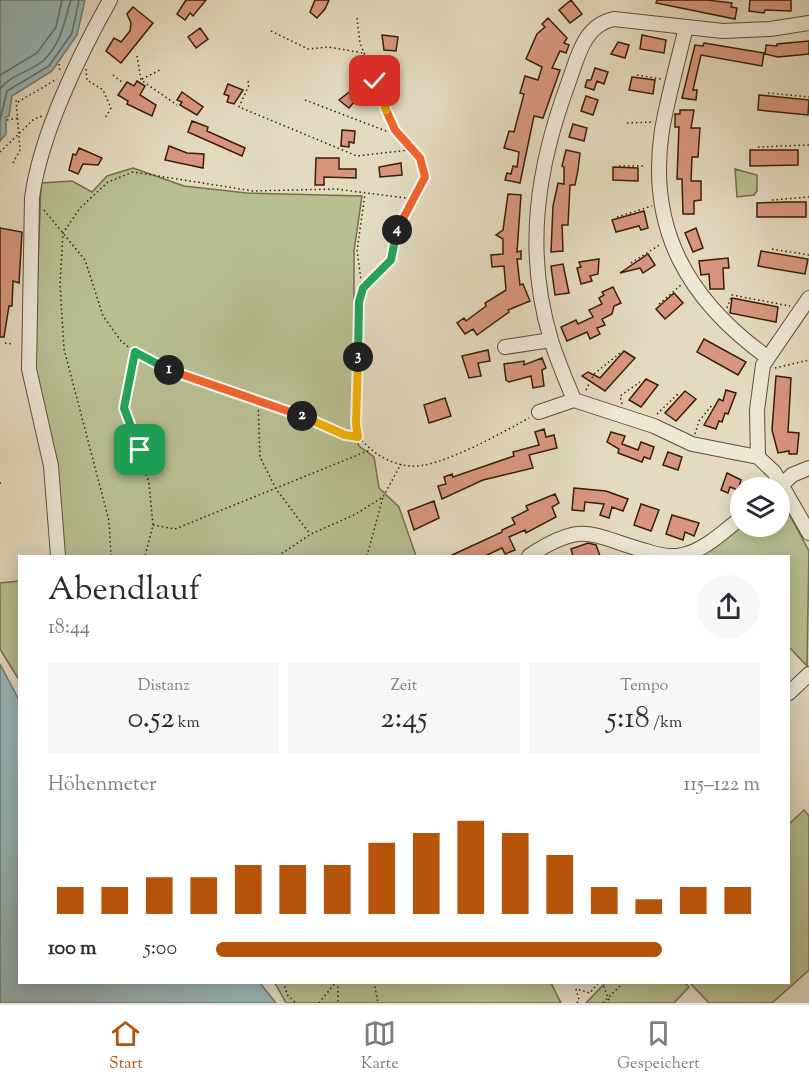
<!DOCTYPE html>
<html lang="de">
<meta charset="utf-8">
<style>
body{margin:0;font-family:"Sorts Mill Goudy",serif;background:#f7f7f7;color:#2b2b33;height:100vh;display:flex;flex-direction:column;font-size:22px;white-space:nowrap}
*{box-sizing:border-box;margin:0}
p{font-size:20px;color:#7c7c81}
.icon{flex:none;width:33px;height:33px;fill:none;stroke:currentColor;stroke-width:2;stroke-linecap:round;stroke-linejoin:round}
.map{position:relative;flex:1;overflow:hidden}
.panel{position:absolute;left:18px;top:555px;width:772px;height:429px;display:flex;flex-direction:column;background:#fff;border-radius:0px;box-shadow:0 3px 15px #0003}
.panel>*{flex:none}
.tools{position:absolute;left:730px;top:477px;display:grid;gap:12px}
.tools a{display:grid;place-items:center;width:60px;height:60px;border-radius:50%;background:#fff;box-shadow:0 3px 15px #0003;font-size:30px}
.pin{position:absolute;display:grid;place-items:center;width:51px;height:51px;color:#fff;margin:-26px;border-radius:12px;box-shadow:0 3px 9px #0006}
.km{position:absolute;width:30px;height:30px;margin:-15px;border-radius:50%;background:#222;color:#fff;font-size:16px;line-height:30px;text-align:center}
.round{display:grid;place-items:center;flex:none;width:63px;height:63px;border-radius:32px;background:#f7f7f7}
.headline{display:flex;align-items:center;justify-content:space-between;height:102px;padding:0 30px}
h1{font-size:33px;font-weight:600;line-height:45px}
.metrics{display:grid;grid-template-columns:repeat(3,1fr);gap:9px;height:102px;padding:6px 30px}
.metrics div{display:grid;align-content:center;border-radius:0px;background:#f7f7f7;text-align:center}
.metrics b{font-size:30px;font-weight:600}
.metrics small{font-size:16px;font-weight:400}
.metrics p{font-size:16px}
.chart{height:168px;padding:12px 30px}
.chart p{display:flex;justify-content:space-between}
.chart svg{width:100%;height:108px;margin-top:6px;stroke:#b45309;stroke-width:6}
ul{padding:0 30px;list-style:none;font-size:20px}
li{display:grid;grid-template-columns:96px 72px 1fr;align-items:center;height:45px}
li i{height:15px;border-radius:8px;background:#b45309}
.menu{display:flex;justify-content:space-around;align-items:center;height:84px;border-top:2px solid #e1e1e2;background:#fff;font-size:16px;color:#7c7c81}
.menu a{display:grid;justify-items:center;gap:3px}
.menu .active{color:#b45309}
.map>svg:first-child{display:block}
.green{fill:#b7be90;stroke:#786e4a;stroke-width:1.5}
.water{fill:#98b8bb;stroke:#727b72;stroke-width:1.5}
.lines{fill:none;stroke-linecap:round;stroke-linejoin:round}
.shore{stroke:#686c60;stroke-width:1.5}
.building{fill:#d8967e;stroke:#391f04;stroke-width:1.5}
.minor-casing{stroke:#644e33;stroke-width:16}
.path{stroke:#391f04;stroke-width:1.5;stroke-dasharray:1.5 3;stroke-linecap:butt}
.minor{stroke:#ede7d6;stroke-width:14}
.split-1-casing{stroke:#fff;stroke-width:12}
.split-2-casing{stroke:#fff;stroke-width:12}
.split-3-casing{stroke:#fff;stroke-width:12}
.split-4-casing{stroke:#fff;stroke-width:12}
.split-5-casing{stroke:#fff;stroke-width:12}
.split-6-casing{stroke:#fff;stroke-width:12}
.split-1{stroke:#22a559;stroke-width:8}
.split-2{stroke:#f0652b;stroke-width:8}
.split-3{stroke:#f5b400;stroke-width:8}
.split-4{stroke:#22a559;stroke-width:8}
.split-5{stroke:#f0652b;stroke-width:8}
.split-6{stroke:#f5b400;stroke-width:8}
</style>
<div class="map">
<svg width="809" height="1003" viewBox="0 0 809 1003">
<rect width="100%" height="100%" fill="#e4dac0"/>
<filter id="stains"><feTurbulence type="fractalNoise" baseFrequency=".00333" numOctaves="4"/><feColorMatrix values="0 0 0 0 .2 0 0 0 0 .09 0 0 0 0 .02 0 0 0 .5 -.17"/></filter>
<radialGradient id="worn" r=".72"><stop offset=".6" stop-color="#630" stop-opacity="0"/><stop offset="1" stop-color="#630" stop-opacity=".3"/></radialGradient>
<path class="green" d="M133,168L184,186L247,193L362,196L354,251V429L359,446L374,457L379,488L399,507L416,556H62L34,375L41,183L72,181L92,192L107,176Z
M735,169L757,175V191L754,195L737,197Z
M780,504L786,508L809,551L807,666L789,647V556H695L741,526H780Z
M19,581H20L19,680L0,649V583Z
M804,810L809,816V970L772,1003H709L690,983L789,982V824Z
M606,982L685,983L689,987L674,1003H586Z
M275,983H551L561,1003H286Z"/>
<path class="water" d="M0,0H85L77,35L52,71L12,96L9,116L6,117V134L0,141Z
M0,664L19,700L20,982L260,983L276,1003H0Z"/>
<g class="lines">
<path class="shore" d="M0,75L37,53L56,27L62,0
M0,89C11,74 31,72 44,60C62,42 64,22 71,0
M0,120L7,91L49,66L72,33L79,0"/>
</g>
<path class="building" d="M186,0H206L193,16L190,13L185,20L177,14Z
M315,0H329L325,9L317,18L310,12Z
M571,0L582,14L570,23L559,10Z
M657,0H707L732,3L731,7L737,8L735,19L656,3Z
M750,0H791V11L765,10L764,13L749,11Z
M133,7L153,23L121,63L106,51L114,38L121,42L130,31L131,23L127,14Z
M548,18L567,38L564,43L569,45L566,53L560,51L552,68L560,70L543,118L534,116L520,183L505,180L507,173L511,174L513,166L517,167L519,152L504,148L509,131L514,132L524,94L520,93L525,76L538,80L542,67L526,59L537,34L545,27L542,24Z
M200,28L208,39L196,48L188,37Z
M382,35L398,37L396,51L384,50Z
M642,35L666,40L664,53L640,49Z
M809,41V54L778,57L765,54L766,45L777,46V44Z
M618,42L629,45L625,58L611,54Z
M704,43L764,53L762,66L701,55L693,90H697L696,100L682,98L695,45L703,46Z
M595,68L608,72L604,84L597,81L594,90L585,87L587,80H591Z
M632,77L655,80L653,94L629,90Z
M137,81L145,86L140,95L156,105L152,116L127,104L128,101L118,95L127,82L134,86Z
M228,84L243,90L234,104L227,102L229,96L224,94Z
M352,90L359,96L349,108L339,100Z
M182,92L203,107L197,115L180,105L182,102L177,100Z
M759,95L809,100L808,115L758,110Z
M586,96L598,100L593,115L581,111Z
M680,110H694L691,128H700L698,157H692L691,181H701V200L694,201V214H683L682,179H677L679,127H675V114H680Z
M192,121L208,127L207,131L245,148L242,156L188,132Z
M573,124L587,128L584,141L569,137Z
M342,130L355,131L354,143L349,142V147L341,146Z
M169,146L187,153L204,154L203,168L165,160Z
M79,148L102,158L98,165L83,164L78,174L69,170L73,154L76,155Z
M566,150L580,153L578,170L575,185H570L568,225H562L563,251L551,252L553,206L558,183L564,184V167L562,166Z
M750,150H798V165L750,166Z
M316,158H339V169H356V178L324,177V185H315Z
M401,163L402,175L380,177L379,167Z
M613,167L638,168V181L613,180Z
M508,194L521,195L517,252L521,251V259H517L520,285L523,284L530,301L508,310L509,312L477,335L473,329L465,334L457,323L464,318L466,321L486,306L485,303L506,290L504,266L492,267L491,255L503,254V239L496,235L503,230Z
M788,202H806V217H757V203Z
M644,211L648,228L641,230L639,226L616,232L612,220Z
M0,228L22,232L19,283L13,281L12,306H9L4,337H0Z
M696,228L703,248L693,252L685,233Z
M761,251L808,259L805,274L758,266Z
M648,254L655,265L643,273L640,268L620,273Z
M728,258L729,268H723L724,289H710L709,274L701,275L699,261Z
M599,259L598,274L590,276L592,281L581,284L577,268L581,267L579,262Z
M563,264L569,293L555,295L551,266Z
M613,287L621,303L614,306L612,314L602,319L605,325L597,328L600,334L590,339L587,332L567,341L561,327L576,320L578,324L593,317L589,310L602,304L599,298L604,295L602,292Z
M674,293L683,303L665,319L656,309Z
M732,298L778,307L776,322L730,313Z
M704,339L746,362L738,375L697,352Z
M488,350L490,361L478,363L481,376L469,378L462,356Z
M624,351L635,358L605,391L582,376L588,372L600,378Z
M542,358L546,368L542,370L544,386L533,388L531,376L509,382L506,380L504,364L524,361V365Z
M776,376L791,378L788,432L799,433L797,454H789V451L778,453L772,430Z
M646,379L658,385L641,407L629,400Z
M726,390L736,393L728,414L725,413L722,422L719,421L716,429L704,425L719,399L723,401Z
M685,391L696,399L676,421L665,413Z
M445,398L451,416L429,423L424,405Z
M544,429L546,437L554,435L557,448L529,455L533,468L483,480L442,499L438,486L446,484L444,477L452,474L453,477L514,456L513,452L539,445L535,432Z
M611,432L625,436L622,444L638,450L641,442L654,447L650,459L644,457L642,462L618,453L619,449L607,442Z
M668,452L682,457L678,470L663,465Z
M727,473L741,480L738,490L730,487L728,493L721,490Z
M574,488L606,491L628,499L623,511L612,507L609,518L600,515L604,504L585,502L584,511L572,510Z
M555,494L559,503L552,507L556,517L526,533L525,530L509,537L515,550L505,554L502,548L485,556H450L502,532V530L515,524L512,518L528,510L526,506Z
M434,501L439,518L414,530L408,511Z
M641,504L659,510L651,531L634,525Z
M672,515L699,523L694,536L685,532L683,540L666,534Z
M588,543L596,545L600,556H573L571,549Z"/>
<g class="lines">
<g class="minor-casing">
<path id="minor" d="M686,27C678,61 668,96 662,130C647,229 688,300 767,357
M505,347L551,340
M574,400C566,380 557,360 551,340C524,251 537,167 569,81C578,56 584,25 614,19L723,31L770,29L809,23
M539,412L574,400L654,426L692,444L758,457L774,472L809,533
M758,457L757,410L763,365L809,298
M779,488L792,475L809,468
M58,556L51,466L29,369L32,198C40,136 79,55 110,0
M529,556C584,520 589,535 646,551C658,555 670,558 682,555C704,551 724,531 741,518
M789,693L809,674"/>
</g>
<path class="path" d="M357,18L360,43L395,130L420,158L425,177L422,187L403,215L391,260L362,288L359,302L356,424L358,437
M271,31L308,49L328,47L363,53
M137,56L141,80L177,105
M59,64L60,72
M86,69L87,80L103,90L111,108L105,118
M113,75L123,83
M637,75L661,79
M142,79L162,69
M248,81L249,85L239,107L357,156L409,150
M768,93L809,97
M305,100L386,131L394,130
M18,102L57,79
M7,120L18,118
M627,123L653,122
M758,147L809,145
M0,152L34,119L42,116
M13,163L20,150L16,99
M619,166H646
M772,200L809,197
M44,210L85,260L103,316L121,341L135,352L162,368L317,421L345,435L358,437
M617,217L652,206
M772,249L809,255
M631,263L661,244
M362,287L357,251L365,194
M659,304L681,285
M727,308L732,295L790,306
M5,343L14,344
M135,353L124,408L149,483L153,525L145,556
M775,368L809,360
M586,390L594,374L620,353
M258,401L260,457L276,489L310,534
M622,404L620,396L640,382
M657,414L679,393
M695,434L699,421L713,404
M359,437C372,453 389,464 410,466C439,469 503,432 529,418
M0,483H1
M153,525L175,529L370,450
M111,556L109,521L64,349L60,284L63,233L80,208L108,182L133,172L253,191L336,189L413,199
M278,556L311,534L356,514L383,497L401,464
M367,556L383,497
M283,982L288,996L296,1003
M338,982V1003
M374,982L378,1003
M602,982L610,1003
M319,1003L336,982
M577,1003L579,1000L576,989L590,993L599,982
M603,1003L624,982"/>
<use href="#minor" class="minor"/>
</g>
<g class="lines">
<g class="split-1-casing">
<path id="split-1" d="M140,450L124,408L135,352L169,370"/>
</g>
<g class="split-2-casing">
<path id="split-2" d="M169,370L302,416"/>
</g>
<g class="split-3-casing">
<path id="split-3" d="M302,416L345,435L358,437L356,424L358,357"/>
</g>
<g class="split-4-casing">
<path id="split-4" d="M358,357L359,302L363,288L391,260L397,230"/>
</g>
<g class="split-5-casing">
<path id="split-5" d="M386,110L395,130L420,158L425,177L397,230"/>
</g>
<g class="split-6-casing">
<path id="split-6" d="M375,81L386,110"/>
</g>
<use href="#split-1" class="split-1"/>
<use href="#split-2" class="split-2"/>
<use href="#split-3" class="split-3"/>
<use href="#split-4" class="split-4"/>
<use href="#split-5" class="split-5"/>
<use href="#split-6" class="split-6"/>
</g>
<rect width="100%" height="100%" filter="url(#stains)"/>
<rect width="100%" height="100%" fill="url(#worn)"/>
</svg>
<div class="tools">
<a><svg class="icon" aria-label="layers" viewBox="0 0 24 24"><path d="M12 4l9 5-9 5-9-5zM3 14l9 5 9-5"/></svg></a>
</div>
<div class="pin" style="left:140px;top:450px;background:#1e9e55"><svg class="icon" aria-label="arrive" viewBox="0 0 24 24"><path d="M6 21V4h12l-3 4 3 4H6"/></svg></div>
<div class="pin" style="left:375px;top:81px;background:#d93025"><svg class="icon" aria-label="check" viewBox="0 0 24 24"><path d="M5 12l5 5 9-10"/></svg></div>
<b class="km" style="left:169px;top:370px">1</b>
<b class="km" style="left:302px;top:416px">2</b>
<b class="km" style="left:358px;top:357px">3</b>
<b class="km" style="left:397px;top:230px">4</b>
<section class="panel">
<div class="headline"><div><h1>Abendlauf</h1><p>18:44</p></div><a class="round"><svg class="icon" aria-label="share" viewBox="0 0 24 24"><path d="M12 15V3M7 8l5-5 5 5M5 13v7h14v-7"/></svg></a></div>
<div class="metrics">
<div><p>Distanz</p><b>0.52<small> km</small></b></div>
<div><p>Zeit</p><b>2:45</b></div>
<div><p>Tempo</p><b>5:18<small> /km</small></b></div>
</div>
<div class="chart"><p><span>Höhenmeter</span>115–122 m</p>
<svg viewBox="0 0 160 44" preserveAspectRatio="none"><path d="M5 44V33M15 44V33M25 44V29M35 44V29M45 44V24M55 44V24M65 44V24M75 44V15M85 44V11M95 44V6M105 44V11M115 44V20M125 44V33M135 44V38M145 44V33M155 44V33"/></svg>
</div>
<ul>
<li><b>100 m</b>5:00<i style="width:82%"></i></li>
</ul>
</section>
</div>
<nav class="menu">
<a class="active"><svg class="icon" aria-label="home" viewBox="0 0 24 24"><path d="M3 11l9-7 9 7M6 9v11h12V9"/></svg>Start</a>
<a><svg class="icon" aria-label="map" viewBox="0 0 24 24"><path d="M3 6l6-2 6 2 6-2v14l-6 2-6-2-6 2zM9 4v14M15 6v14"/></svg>Karte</a>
<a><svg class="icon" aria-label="saved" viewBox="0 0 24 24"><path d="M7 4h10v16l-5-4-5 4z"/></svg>Gespeichert</a>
</nav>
